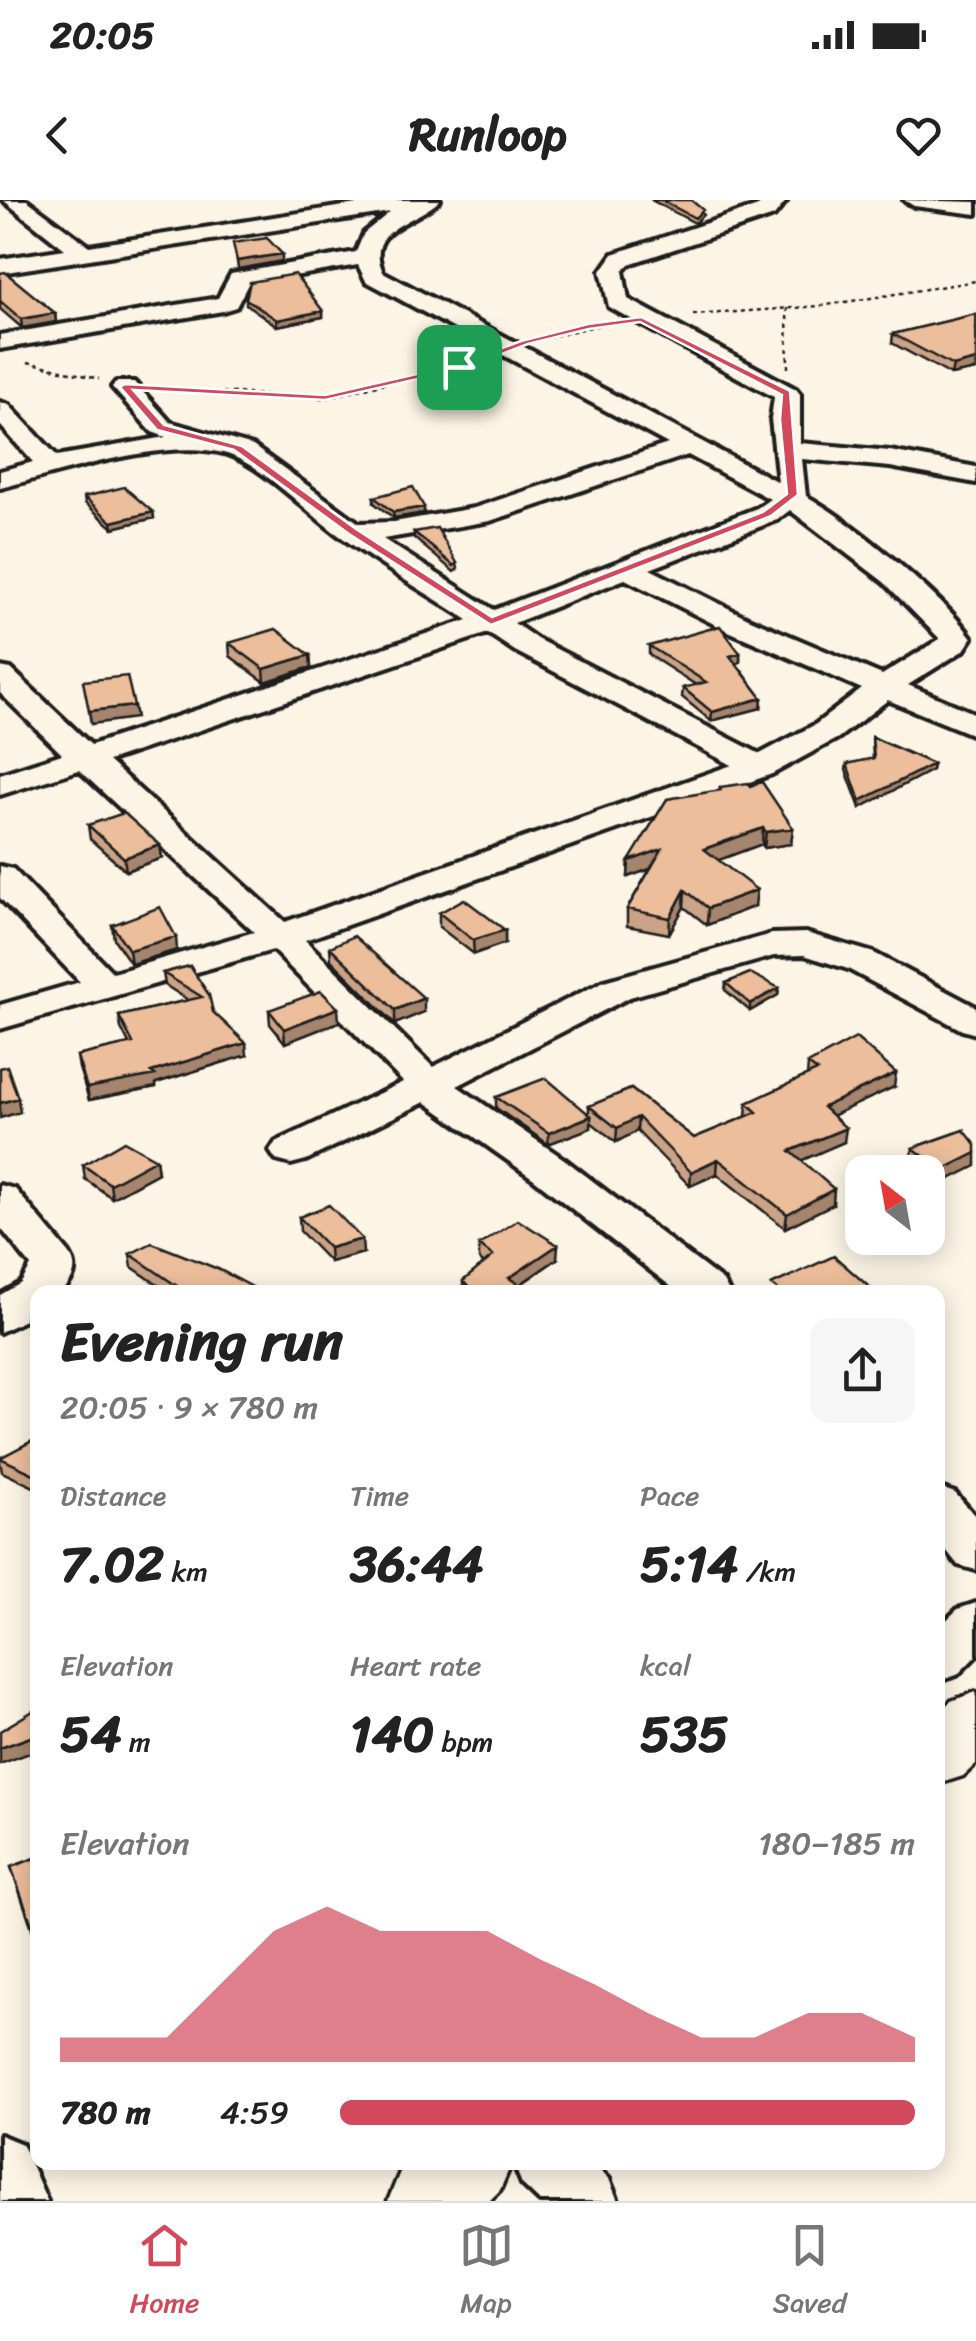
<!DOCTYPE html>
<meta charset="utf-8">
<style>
body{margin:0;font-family:Sriracha,sans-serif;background:#f6f6f6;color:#222;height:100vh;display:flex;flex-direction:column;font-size:38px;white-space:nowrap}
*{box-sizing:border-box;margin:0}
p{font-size:32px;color:#767676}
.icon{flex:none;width:55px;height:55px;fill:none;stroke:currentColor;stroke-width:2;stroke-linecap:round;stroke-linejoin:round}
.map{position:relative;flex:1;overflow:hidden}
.sheet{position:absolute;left:30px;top:1085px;width:915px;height:885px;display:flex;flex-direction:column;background:#fff;border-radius:20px;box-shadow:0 5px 25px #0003}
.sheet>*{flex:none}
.needle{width:65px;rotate:329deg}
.fabs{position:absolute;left:845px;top:955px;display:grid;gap:20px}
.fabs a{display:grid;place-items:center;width:100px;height:100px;border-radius:20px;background:#fff;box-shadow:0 5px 25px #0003;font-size:50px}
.pin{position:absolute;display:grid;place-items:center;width:85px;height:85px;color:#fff;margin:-42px;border-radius:20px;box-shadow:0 5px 15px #0006}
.round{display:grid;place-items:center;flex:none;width:105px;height:105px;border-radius:20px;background:#f6f6f6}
.summary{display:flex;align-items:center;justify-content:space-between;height:170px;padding:0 30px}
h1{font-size:55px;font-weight:800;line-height:75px}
.stats{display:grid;grid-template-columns:repeat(3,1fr);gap:15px;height:170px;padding:10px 30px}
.stats div{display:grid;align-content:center}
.stats b{font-size:50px;font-weight:800}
.stats small{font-size:28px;font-weight:400}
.stats p{font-size:28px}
.chart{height:280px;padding:20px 30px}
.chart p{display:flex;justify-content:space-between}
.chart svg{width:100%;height:180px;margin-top:10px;fill:#d1495b;opacity:.7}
ul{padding:0 30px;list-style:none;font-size:32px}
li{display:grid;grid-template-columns:160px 120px 1fr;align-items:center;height:75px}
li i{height:25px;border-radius:12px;background:#d1495b}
.status{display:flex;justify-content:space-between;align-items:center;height:70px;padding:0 50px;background:#fff;direction:ltr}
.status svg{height:28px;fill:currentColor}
header{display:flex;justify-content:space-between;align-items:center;height:130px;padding:0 30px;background:#fff;font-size:45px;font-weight:800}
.tabs{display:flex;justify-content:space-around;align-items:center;height:140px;border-top:2px solid #e0e0e0;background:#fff;font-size:28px;color:#767676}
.tabs a{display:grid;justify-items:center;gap:5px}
.tabs .selected{color:#d1495b}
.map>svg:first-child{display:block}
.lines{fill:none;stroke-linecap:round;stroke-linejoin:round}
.minor-casing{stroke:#1c1c1c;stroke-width:8}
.major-casing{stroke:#1c1c1c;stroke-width:7}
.path{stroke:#1c1c1c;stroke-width:2.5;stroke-dasharray:4 4;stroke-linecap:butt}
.minor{fill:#fcf5e5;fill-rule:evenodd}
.major{fill:#fcf5e5;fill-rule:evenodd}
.wall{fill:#cba386;stroke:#1c1c1c;stroke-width:2.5}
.shaded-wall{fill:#a5856d;stroke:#1c1c1c;stroke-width:2.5}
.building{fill:#ecbe9c;stroke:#1c1c1c;stroke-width:2.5}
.route{fill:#d1495b;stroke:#fff;stroke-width:2.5;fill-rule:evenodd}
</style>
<div class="status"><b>20:05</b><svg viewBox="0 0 49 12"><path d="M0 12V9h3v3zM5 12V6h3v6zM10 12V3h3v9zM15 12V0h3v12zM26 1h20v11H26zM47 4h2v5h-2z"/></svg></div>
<header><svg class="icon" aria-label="back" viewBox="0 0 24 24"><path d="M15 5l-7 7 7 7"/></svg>Runloop<svg class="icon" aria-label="heart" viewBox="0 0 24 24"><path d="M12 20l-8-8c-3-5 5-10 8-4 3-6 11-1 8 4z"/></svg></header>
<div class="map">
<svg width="976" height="2001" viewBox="0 0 976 2001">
<rect width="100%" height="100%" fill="#fcf5e5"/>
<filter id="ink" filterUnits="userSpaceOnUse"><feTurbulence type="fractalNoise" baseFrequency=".01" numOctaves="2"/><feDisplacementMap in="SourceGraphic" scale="20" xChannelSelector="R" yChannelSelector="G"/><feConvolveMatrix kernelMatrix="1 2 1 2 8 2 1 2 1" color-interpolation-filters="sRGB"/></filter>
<g filter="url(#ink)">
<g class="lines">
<g class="minor-casing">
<path id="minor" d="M3,0H27L89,46L382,0H440C417,23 363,28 383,72L778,282L771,219L774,197L609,107L601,71L613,54L758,6L765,0H787L774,16L629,64L623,71L628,99L796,189L800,194V243L890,251L976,267V283L890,267L802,259L806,296C850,320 944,397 972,438L964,450L908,485L976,514V536L888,500L838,538L772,574L305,740L433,867L604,781L772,734L806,733L874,753L976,807V834L962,830L848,769L804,755L774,756L630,797L457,886L564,959L723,1081L729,1092H678L534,979L425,902L306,960L291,964L276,960L270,951L276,942L403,882L273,750L0,829V805L80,782L0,698V666L13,669L113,773L254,732L79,570L0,595V574L62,554L0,493V467L11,469L91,545L468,420C423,391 376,363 333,331C303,308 262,266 227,254C168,236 59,273 0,288V271L33,262L0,225V202L9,205L57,256L166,237L152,232L112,187L116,182H134L170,222L253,246L359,323L394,322L474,308L668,244L366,81L358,65L248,84L236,107L223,111L0,149V135L218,98L231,74L356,52L364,33L390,12L0,73V59L65,49ZM688,255L770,299L757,308L494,410L383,339L490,321ZM790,310L884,382L940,439L882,475L748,418L650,369L777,320ZM625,379L726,430L862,489L816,524L760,554L537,439L514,423ZM488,433L515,451L732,565L285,722L108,561Z
M904,0L976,2V14L914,6Z
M0,985L15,989L69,1053C79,1069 74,1078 62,1092H38V1114L0,1132V1095L21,1083L31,1066L0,1027Z
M938,1287L955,1293L976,1317V1370L958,1365L938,1340Z
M976,1403V1456L957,1475L938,1481V1428L958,1409Z
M0,1935L22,1944L47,2001H0Z
M513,1962H591L609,1979L618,2001H540L522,1984Z"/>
</g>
<g class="major-casing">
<path id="major" d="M976,1492V1564L963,1576L938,1584V1513L951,1501Z
M410,1962H512L500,1990L489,2001H388L400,1972Z"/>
</g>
<path class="path" d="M787,108L788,170
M693,115L821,106L976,81
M540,139L607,123
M28,162L99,179
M159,189L325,198L478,160"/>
<use href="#minor" class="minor"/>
<use href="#major" class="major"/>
</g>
<path class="wall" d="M651,0H691L703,15L695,23Z
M0,73L55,113L56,122L22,128L0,109Z
M246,99L323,111V117L277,126L246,104Z
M976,114V170L951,175L892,143L893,134Z
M84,297L153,312L154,318L113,328L85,303Z
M374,297L424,313L394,318L374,303Z
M414,332L457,363L458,369L454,372L414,338Z
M229,443L310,455L311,467L265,482L230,456Z
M649,446L740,453V462L736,463L762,498L761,508L711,521L682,497L683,488L696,485L649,455Z
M872,537L933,564L932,570L860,608L846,570L847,564L873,559Z
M720,587L793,628L791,644L764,648L762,644L718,660L755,706L707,725L684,707L669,734L627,726V709L650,669L628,677L629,661L719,590Z
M88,625L162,658L126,671L90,639Z
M439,713L505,730V743L474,754L439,727Z
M112,725L177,750L131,764L114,739Z
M330,747L424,812L395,824L331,760Z
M190,766L213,812L247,855L156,883V887L89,900L79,868L77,856L129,844L121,828L119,816L188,800L165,785L163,773Z
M726,783L779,788L778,795L750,811L725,790Z
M269,810L339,822L285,843L270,824Z
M808,864L894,887L832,915L844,942L801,960L833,1004L785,1028L717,974L690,986L637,931L616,942L591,922V928L548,944L496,908V897L589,915V906L631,889L694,938L746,917L747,903L807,876Z
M964,930L940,984L928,975V972H924L910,963L913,948Z
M156,959L158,973L112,998L85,979L83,965Z
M299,1017L363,1053L330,1062L300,1031Z
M479,1045L557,1059L520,1085L531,1092H463V1081L484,1064L479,1059Z
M130,1054L262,1092H168L132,1067Z
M38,1110V1129L28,1123L26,1116Z
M38,1238V1289L2,1272L0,1262V1258Z
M38,1657L36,1740L11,1667Z"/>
<path class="shaded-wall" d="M282,54V61L238,69L237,61Z
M323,111V117L277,126V120Z
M55,113L56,122L22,128L21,119Z
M976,160V170L951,175L953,166Z
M424,307V313L394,318L393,312Z
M153,312L154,318L113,328L112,322Z
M740,453V462L730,465V456Z
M310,455L311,467L265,482L264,469Z
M762,498L761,508L711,521L712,512Z
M134,506L136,518L91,524L89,511Z
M933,564L932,570L860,608V601Z
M763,628L762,644L703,666L704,649Z
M793,628L791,644L764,648L766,632Z
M160,645L162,658L126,671L124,658Z
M662,649L661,665L628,677L629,661Z
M685,690L684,707L669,734L670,718Z
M757,690L755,706L707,725L708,708Z
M505,730V743L474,754L473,740Z
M176,737L177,750L131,764L129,750Z
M779,788L778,795L750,811V804Z
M424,798V812L395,824V810Z
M338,808L339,822L285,843L284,829Z
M246,843L247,855L156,883V887L89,900L87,888L151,872Z
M896,873L894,887L821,921L823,907Z
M18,898L20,912L0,918V903Z
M591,916V928L548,944L549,933Z
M638,917L637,931L616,942L617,928Z
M846,928L844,942L789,966L790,951Z
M976,953V966L940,984L942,970Z
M156,959L158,973L112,998L110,984Z
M718,959L717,974L690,986L691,972Z
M834,989L833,1004L785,1028L787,1014Z
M362,1039L363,1053L330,1062L329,1048Z
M558,1045L557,1059L509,1092V1078Z
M36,1535L38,1550L0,1564V1548Z
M38,1726V1740H36L33,1728Z"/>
<path class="building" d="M661,0H691L703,10L695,18Z
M267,38L282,54L237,61L233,43Z
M5,72L55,113L21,119L0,101V73Z
M295,74L323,111L277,120L246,99L250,82Z
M976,114V160L953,166L893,134Z
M124,287L153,312L112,322L84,297Z
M413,287L424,307L393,312L374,297Z
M437,328L457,363L454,366L414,332Z
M720,426L740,453L730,456L762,498L712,512L683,488L706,482L649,446Z
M276,429L310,455L264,469L229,443Z
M127,476L134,506L89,511L83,481Z
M872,537L933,564L860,601L847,564L874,558Z
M762,582L793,628L766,632L763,628L704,649L757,690L708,708L685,690L670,718L627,709L662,649L629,661L667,599L721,590L720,587L748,583L750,586Z
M124,613L160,645L124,658L88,625Z
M464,699L505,730L473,740L439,713Z
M160,707L176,737L129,750L112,725Z
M354,736L424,798L395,810L330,747Z
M190,766L209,795L213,812L246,843L151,872L155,875L87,888L77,856L133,843L119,816L202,797L163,773Z
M750,773L779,788L750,804L726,783Z
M321,791L338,808L284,829L269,810Z
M856,838L896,873L823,907L846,928L790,951L834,989L787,1014L718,959L691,972L638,917L617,928L589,906L631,889L694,938L757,912L747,903L817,871L808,864Z
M7,866L18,898L0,903V868Z
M546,878L591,916L549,933L496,897Z
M964,930L976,945V953L942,970L913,948Z
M124,941L156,959L110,984L83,965Z
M329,1005L362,1039L329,1048L299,1017Z
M518,1020L558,1045L509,1078L531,1092H473L463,1081L493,1056L479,1045Z
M152,1043L218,1069L262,1092H179L183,1090L130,1054Z
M834,1056L875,1092H781L771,1085Z
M38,1110V1123L26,1116Z
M38,1238V1276L0,1258Z
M38,1508V1538L36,1535L0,1548V1531Z
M38,1657V1726L33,1728L11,1667Z"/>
</g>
<path class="route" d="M641,117L790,191L798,295L771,316L491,425L349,334L234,250L157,230L120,187L125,184L325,195L456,165L521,141L588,124ZM640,122L782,195L780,219L787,294L763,312L492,417L356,329L242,246L164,225L133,190L325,200L462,169L528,144L589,129Z"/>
</svg>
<div class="fabs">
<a><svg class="needle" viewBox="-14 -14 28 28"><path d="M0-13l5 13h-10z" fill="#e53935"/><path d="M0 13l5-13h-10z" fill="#767676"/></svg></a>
</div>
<div class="pin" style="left:459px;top:167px;background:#1e9e55"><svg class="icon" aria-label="arrive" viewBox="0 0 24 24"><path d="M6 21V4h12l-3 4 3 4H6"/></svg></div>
<section class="sheet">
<div class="summary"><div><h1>Evening run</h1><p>20:05 · 9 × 780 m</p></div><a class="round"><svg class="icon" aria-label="share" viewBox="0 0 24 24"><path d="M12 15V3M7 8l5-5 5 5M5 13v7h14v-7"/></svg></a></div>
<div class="stats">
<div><p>Distance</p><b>7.02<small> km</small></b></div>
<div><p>Time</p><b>36:44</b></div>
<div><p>Pace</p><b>5:14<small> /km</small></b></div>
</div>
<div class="stats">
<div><p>Elevation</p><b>54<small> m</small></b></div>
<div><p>Heart rate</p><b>140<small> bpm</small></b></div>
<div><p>kcal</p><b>535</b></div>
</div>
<div class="chart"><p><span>Elevation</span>180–185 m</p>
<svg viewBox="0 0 160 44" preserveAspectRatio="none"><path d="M0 44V38L10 38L20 38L30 25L40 12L50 6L60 12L70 12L80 12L90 19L100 25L110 32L120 38L130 38L140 32L150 32L160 38V44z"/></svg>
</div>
<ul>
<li><b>780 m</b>4:59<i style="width:100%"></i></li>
</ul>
</section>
</div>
<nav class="tabs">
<a class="selected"><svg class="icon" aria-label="home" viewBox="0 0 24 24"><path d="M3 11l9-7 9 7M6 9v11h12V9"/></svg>Home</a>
<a><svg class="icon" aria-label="map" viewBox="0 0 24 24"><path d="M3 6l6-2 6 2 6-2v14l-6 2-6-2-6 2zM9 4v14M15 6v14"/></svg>Map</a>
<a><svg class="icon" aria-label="saved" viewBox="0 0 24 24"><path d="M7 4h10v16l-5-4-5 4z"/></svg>Saved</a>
</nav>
